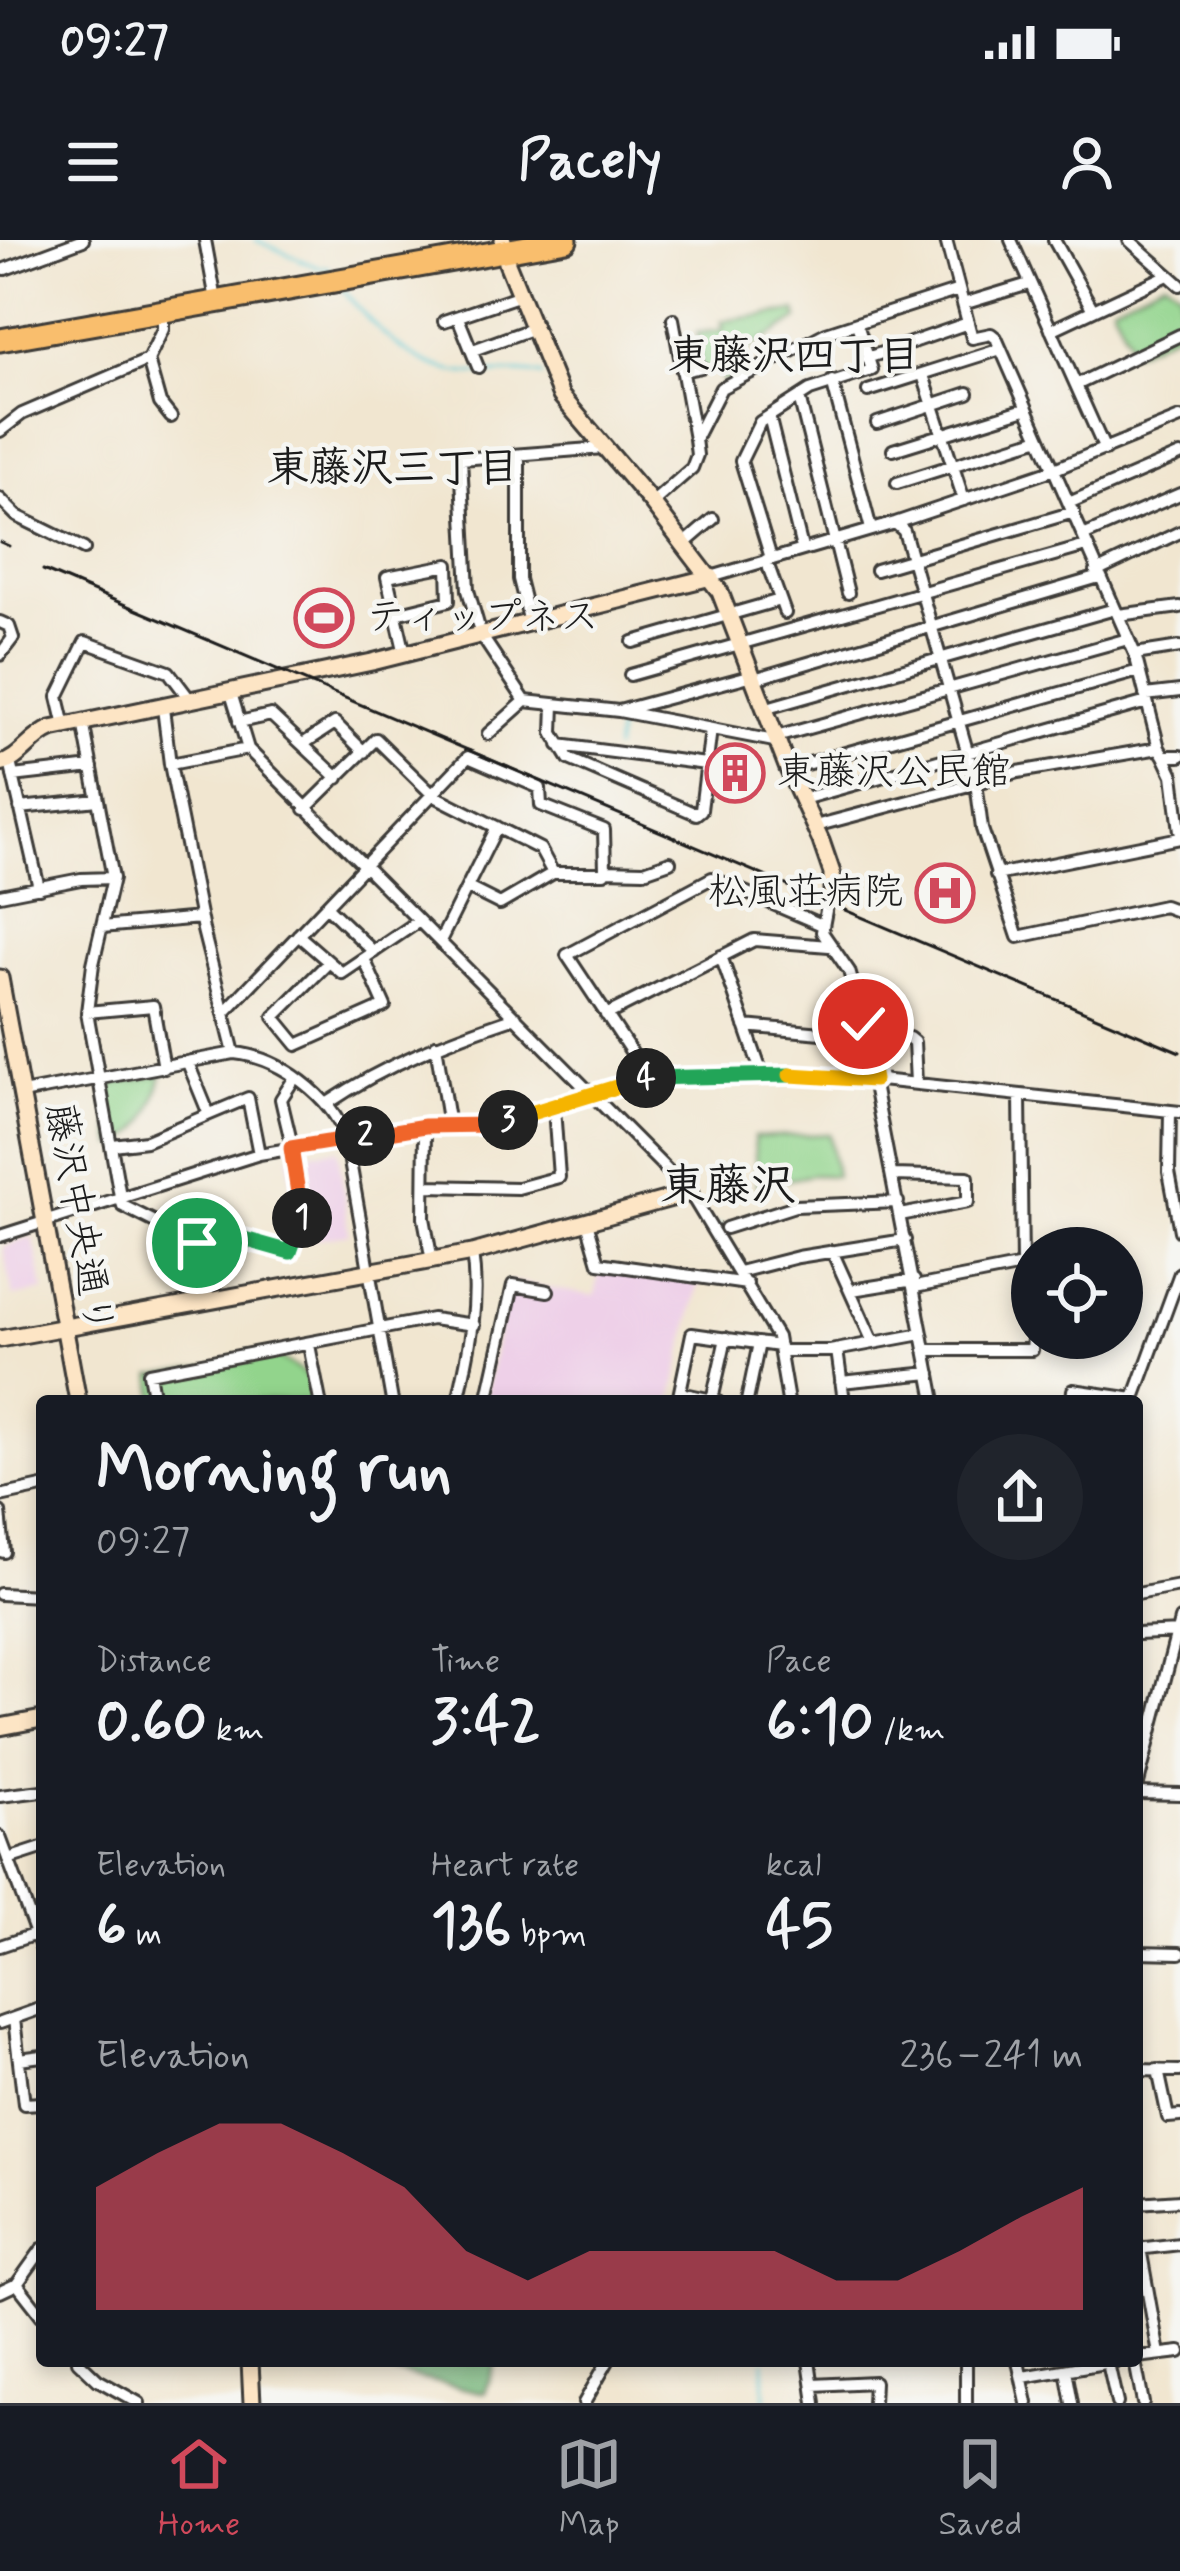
<!DOCTYPE html>
<meta charset="utf-8">
<style>
body{margin:0;font-family:Mynerve,"Klee One",sans-serif;background:#20242c;color:#f1f3f6;height:100vh;display:flex;flex-direction:column;font-size:45px;white-space:nowrap}
*{box-sizing:border-box;margin:0}
p{font-size:39px;color:#9ea1a6}
.icon{flex:none;width:66px;height:66px;fill:none;stroke:currentColor;stroke-width:2;stroke-linecap:round;stroke-linejoin:round}
.map{position:relative;flex:1;overflow:hidden}
.details{position:absolute;left:36px;top:1155px;width:1107px;height:972px;display:flex;flex-direction:column;background:#171b24;border-radius:12px;box-shadow:0 6px 18px #0003}
.details>*{flex:none}
.tools{position:absolute;left:1011px;top:987px;display:grid;gap:24px}
.tools a{display:grid;place-items:center;width:132px;height:132px;border-radius:50%;background:#171b24;box-shadow:0 6px 18px #0003;font-size:60px}
.pin{position:absolute;display:grid;place-items:center;width:102px;height:102px;color:#fff;margin:-51px;border:6px solid #fff;border-radius:50%;box-shadow:0 3px 12px #0007}
.km{position:absolute;width:60px;height:60px;margin:-30px;border-radius:50%;background:#222;color:#fff;font-size:33px;line-height:60px;text-align:center}
.round{display:grid;place-items:center;flex:none;width:126px;height:126px;border-radius:63px;background:#20242c}
.overview{display:flex;align-items:center;justify-content:space-between;height:204px;padding:0 60px}
h1{font-size:66px;font-weight:800;line-height:90px}
.stats{display:grid;grid-template-columns:repeat(3,1fr);gap:18px;height:204px;padding:12px 60px}
.stats div{display:grid;align-content:center}
.stats b{font-size:60px;font-weight:800}
.stats small{font-size:33px;font-weight:400}
.stats p{font-size:33px}
.chart{height:336px;padding:24px 60px}
.chart p{display:flex;justify-content:space-between}
.chart svg{width:100%;height:216px;margin-top:12px;fill:#d1495b;opacity:.7}
.status{display:flex;justify-content:space-between;align-items:center;height:84px;padding:0 60px;background:#171b24;direction:ltr}
.status svg{height:33px;fill:currentColor}
header{display:flex;justify-content:space-between;align-items:center;height:156px;padding:0 60px;background:#171b24;font-size:54px;font-weight:800}
.tabs{display:flex;justify-content:space-around;align-items:center;height:168px;border-top:3px solid #363941;background:#171b24;font-size:33px;color:#9ea1a6}
.tabs a{display:grid;justify-items:center;gap:6px}
.tabs .active{color:#d1495b}
.map>svg:first-child{display:block}
.built{fill:#eed0e8}
.green{fill:#92d48c;stroke:#577854;stroke-width:3}
.forest{fill:#75b678;stroke:#48694a;stroke-width:3}
.lines{fill:none;stroke-linecap:round;stroke-linejoin:round}
.stream{stroke:#5ecad5;stroke-width:3}
.street-casing{stroke:#3c3a37;stroke-width:16}
.secondary-casing{stroke:#3c3a37;stroke-width:21}
.highway-casing{stroke:#3c3a37;stroke-width:27}
.street{stroke:#fff;stroke-width:10}
.secondary{stroke:#fde5c5;stroke-width:15}
.highway{stroke:#f9be6d;stroke-width:21}
.rail{stroke:#1c1c1c;stroke-width:3}
.split-1-casing{stroke:#fff;stroke-width:24}
.split-2-casing{stroke:#fff;stroke-width:24}
.split-3-casing{stroke:#fff;stroke-width:24}
.split-4-casing{stroke:#fff;stroke-width:24}
.split-5-casing{stroke:#fff;stroke-width:24}
.split-6-casing{stroke:#fff;stroke-width:24}
.split-1{stroke:#22a559;stroke-width:15}
.split-2{stroke:#f0652b;stroke-width:15}
.split-3{stroke:#f0652b;stroke-width:15}
.split-4{stroke:#f5b400;stroke-width:15}
.split-5{stroke:#22a559;stroke-width:15}
.split-6{stroke:#f5b400;stroke-width:15}
.labels{text-anchor:middle;dominant-baseline:central;stroke-width:9;stroke-linejoin:round;paint-order:stroke}
.poi-label{font-size:39px;fill:#1c1c1c;stroke:#f6f6f2;text-anchor:start}
.street-label{font-size:39px;fill:#1c1c1c;stroke:#f6f6f2}
.neighbourhood-label{font-size:42px;font-weight:bold;fill:#1c1c1c;stroke:#f6f6f2}
.quarter-label{font-size:45px;font-weight:bold;fill:#1c1c1c;stroke:#f6f6f2}
</style>
<div class="status"><b>09:27</b><svg viewBox="0 0 49 12"><path d="M0 12V9h3v3zM5 12V6h3v6zM10 12V3h3v9zM15 12V0h3v12zM26 1h20v11H26zM47 4h2v5h-2z"/></svg></div>
<header><svg class="icon" aria-label="menu" viewBox="0 0 24 24"><path d="M4 6h16M4 12h16M4 18h16"/></svg>Pacely<svg class="icon" aria-label="person" viewBox="0 0 24 24"><circle cx="12" cy="8" r="4"/><path d="M4 21q1-7 8-7t8 7"/></svg></header>
<div class="map">
<svg width="1180" height="2163" viewBox="0 0 1180 2163">
<rect width="100%" height="100%" fill="#f6f6f2"/>
<filter id="ink" filterUnits="userSpaceOnUse"><feTurbulence type="fractalNoise" baseFrequency=".00833" numOctaves="2"/><feDisplacementMap in="SourceGraphic" scale="24" xChannelSelector="R" yChannelSelector="G"/><feConvolveMatrix kernelMatrix="1 2 1 2 8 2 1 2 1" color-interpolation-filters="sRGB"/></filter>
<filter id="wash" filterUnits="userSpaceOnUse"><feTurbulence type="fractalNoise" baseFrequency=".004" numOctaves="4" result="noise"/><feDisplacementMap in="SourceGraphic" scale="48" xChannelSelector="R" yChannelSelector="G"/><feGaussianBlur stdDeviation="2.7" result="paint"/><feColorMatrix in="noise" values="0 0 0 0 0 0 0 0 0 0 0 0 0 0 0 0 0 1.4 0 .05"/><feComposite in="paint" operator="in"/></filter>
<g filter="url(#wash)">
<rect width="100%" height="100%" fill="#f1e6d0"/>
<path class="built" d="M338,909L349,994L302,1001L288,917Z
M33,997L44,1051L13,1057L3,1007Z
M600,1027L699,1041L672,1161H485L508,1041L595,1056Z"/>
<path class="green" d="M1165,40L1180,50V90L1134,112L1112,65Z
M796,71L798,79L727,122L730,138L723,142L720,129L702,131L697,93L723,90L722,81Z
M162,835C154,866 146,896 113,905L106,845Z
M829,894L836,936L812,935L757,946L754,897Z
M279,1117L309,1137L314,1161H155L153,1135Z"/>
<path class="forest" d="M368,2121H496L485,2153L368,2127Z"/>
<g class="lines">
<path class="stream" d="M256,0L317,27H328L332,33
M343,49C372,88 415,129 466,133C493,136 515,129 542,136
M615,509L620,478
M719,985L741,1025
M748,1033L786,1103
M789,1119L794,1161
M764,2121L765,2163"/>
</g>
</g>
<g filter="url(#ink)">
<g class="lines">
<g class="street-casing">
<path id="street" d="M205,0L216,60
M946,0L972,98L991,94L996,98L1135,414L1159,508
M1011,0L1105,210
M1054,0L1093,70
M1129,0L1180,45
M5,29L83,0
M963,64L1029,44
M163,73V89L148,120L160,163L171,177
M673,79L695,199
M459,80L478,127
M444,81L521,55
M1051,90L1168,35
M473,110L534,88
M867,118L968,83
M682,131L701,127
M923,135L964,260
M832,141L871,289
M1076,145L1180,95
M868,151L1001,109
M799,157L848,353
M769,176L802,308
M877,183L968,153
M0,191L22,174L148,120
M893,210L1025,169
M519,215V339L530,383
M1057,228L1180,178
M897,243L1040,198
M0,259L17,276L84,309
M1071,262L1180,215
M652,263L692,228L697,215L695,199L721,148L826,93L959,50
M895,283L904,291L976,542L982,589L1018,697L1164,666L1180,672
M1083,296L1180,254
M684,304L713,279
M771,318L741,221L760,182L810,150L872,130L857,84
M766,320L785,373
M876,330L1074,272
M1096,332L1180,292
M711,337L895,283L1055,229
M396,374L449,361L448,325L387,337L405,414
M1118,375L1180,367
M0,382L9,386L13,398L0,415
M633,402L780,360
M1135,414L1180,407
M630,435L1086,306
M754,439L1099,337
M231,453L248,509L690,953L777,1097L788,1161
M1145,455L1180,451
M525,461L481,395L468,350L461,219L604,208
M554,464L553,493L569,519L696,574L701,570L711,489
M163,468L170,524L248,509
M767,468L1115,369
M619,471L753,435
M83,482L113,638L93,724L87,772L120,956L123,966L197,1003
M239,482L271,475L338,538
M65,486L58,457L85,402L169,432L191,461
M488,494L525,461L619,471L779,502
M776,497L1128,399
M303,504L335,483L364,512
M559,505L706,524
M1164,516L1173,535L1180,591
M10,522L39,648
M170,524L203,690L234,813
M788,529L1139,431
M13,536L92,527
M803,559L1147,462
M20,568L98,560
M815,586L1018,532L1159,508L1164,516H1180
M605,630L644,631L670,622
M996,635L1180,598
M468,648L500,664L553,633
M0,655L81,639L113,638
M827,665L822,692L849,731L858,762L935,1161
M326,666L374,712
M102,687L200,678
M298,695L329,722
M440,701L497,587
M721,716L762,834
M365,721L385,766L297,805L274,777L329,722L342,733L419,681
M87,772L153,766L164,828
M224,773L468,517L540,548L541,565L604,590L605,630L604,633H553L540,609L433,555L376,499L305,569
M606,775L754,700L829,706
M745,786L866,797
M866,800L909,798L914,802L916,843
M436,805L449,886
M188,823L208,872
M648,837L567,715L712,638L822,685
M22,853L234,813C279,817 332,856 346,899L392,1161
M1020,855L1022,1026H1032
M328,863C386,824 450,799 516,777
M1170,871L1169,932L1180,991
M425,886L424,978L432,1021
M113,905L146,901L248,858L259,914
M893,935L968,937V962L900,975
M427,946L518,948L559,937L554,868
M587,982L599,1023L747,1044
M726,988L795,966L898,962
M0,996L259,914L425,886L490,885L648,837L754,833L880,840L1180,872
M832,1011L873,1102
M739,1032L798,1017L905,1000
M915,1047L1022,1026
M852,1050L914,1040
M209,1060L197,1003L202,987L290,1012C313,967 291,906 281,859L294,839
M309,1105L320,1161
M837,1110L844,1161
M925,1110H1032L1033,1098
M781,1111H830L922,1094
M841,1142L930,1133
M680,1153L717,1161
M712,1160L726,1098
M154,1161L149,1133L432,1079L474,1085
M458,1161C469,1111 480,1065 472,1013
M487,1161L513,1045L548,1051
M678,1161L692,1094L779,1106
M747,1161L759,1103
M1072,1161L1073,1150L1134,1159
M1133,1161L1180,1033
M0,1256L42,1247
M0,1272L4,1312L0,1311
M0,1354L40,1356L42,1373
M1137,1354L1180,1346
M1137,1394L1180,1392
M1137,1547L1180,1380
M1137,1553L1180,1554
M0,1556L42,1551
M0,1597L42,1710
M8,1619L42,1608
M0,1706L36,1694
M1137,1712L1180,1713
M14,1779L24,1864L42,1863
M0,1783L42,1768
M19,1819L42,1816
M1137,1830L1180,1831
M1158,1830L1168,1877L1180,1876
M1137,1963L1180,1960
M1140,2008L1159,2114
M1137,2009L1180,2004
M17,2044L42,2076
M0,2052L17,2044L42,2009
M1137,2117L1180,2112
M78,2121L98,2140L139,2163
M809,2121L815,2163
M1018,2121L1027,2163
M1135,2121L1143,2163
M1108,2123L1117,2163
M1066,2130L1072,2163
M1023,2137L1116,2121
M813,2145L874,2142L873,2163
M584,2163L608,2121
M966,2163V2121"/>
</g>
<g class="secondary-casing">
<path id="secondary" d="M503,0L507,23L561,156L652,263L720,352L788,529L821,601L832,633V652
M0,524C20,520 31,497 51,489L372,422L711,337
M0,738L78,1161
M0,1099L472,1013L690,953
M0,1487L42,1479
M250,2121L252,2163"/>
</g>
<g class="highway-casing">
<path id="highway" d="M0,100L566,0"/>
</g>
<use href="#street" class="street"/>
<use href="#secondary" class="secondary"/>
<use href="#highway" class="highway"/>
<path class="rail" d="M0,302L9,306
M43,330L1180,812"/>
</g>
</g>
<g class="lines" filter="url(#ink)">
<g class="split-1-casing">
<path id="split-1" d="M197,1003L202,987L290,1012L302,978"/>
</g>
<g class="split-2-casing">
<path id="split-2" d="M302,978L291,908L365,896"/>
</g>
<g class="split-3-casing">
<path id="split-3" d="M365,896L425,886L490,885L508,880"/>
</g>
<g class="split-4-casing">
<path id="split-4" d="M508,880L646,838"/>
</g>
<g class="split-5-casing">
<path id="split-5" d="M646,838L790,835"/>
</g>
<g class="split-6-casing">
<path id="split-6" d="M790,835L874,840L863,784"/>
</g>
<use href="#split-1" class="split-1"/>
<use href="#split-2" class="split-2"/>
<use href="#split-3" class="split-3"/>
<use href="#split-4" class="split-4"/>
<use href="#split-5" class="split-5"/>
<use href="#split-6" class="split-6"/>
</g>
<defs>
<g id="stadium-ring" transform="scale(3)"><circle r="9.5" fill="#f6f6f2" stroke="#d1495b" stroke-width="1.5"/><path d="M0-5a6.5 5 0 1 0 0 10a6.5 5 0 1 0 0-10ZM-3.5-1.8h7v3.6h-7Z" fill="#d1495b"/></g>
<g id="building-ring" transform="scale(3)"><circle r="9.5" fill="#f6f6f2" stroke="#d1495b" stroke-width="1.5"/><path d="M-4-6H4V6H1V3H-1V6H-4ZM-2.5-4.3h1.7v1.8h-1.7ZM.8-4.3h1.7v1.8H.8ZM-2.5-1h1.7V.8h-1.7ZM.8-1h1.7V.8H.8Z" fill="#d1495b"/></g>
<g id="hospital-ring" transform="scale(3)"><circle r="9.5" fill="#f6f6f2" stroke="#d1495b" stroke-width="1.5"/><path d="M-5-5h3v3.5h4V-5h3V5h-3V1.5h-4V5h-3Z" fill="#d1495b"/></g>
</defs>
<g fill-rule="evenodd">
<use href="#stadium-ring" x="324" y="378"/>
<use href="#building-ring" x="735" y="533"/>
<use href="#hospital-ring" x="945" y="653"/>
</g>
<g class="labels">
<g class="poi-label">
<text x="366" y="378">ティップネス</text>
<text x="777" y="533">東藤沢公民館</text>
<text x="903" y="653" text-anchor="end">松風荘病院</text>
</g>
<g class="street-label">
<text transform="translate(78 979) rotate(80)">藤沢中央通り</text>
</g>
<g class="neighbourhood-label">
<text x="794" y="117">東藤沢四丁目</text>
<text x="393" y="229">東藤沢三丁目</text>
</g>
<g class="quarter-label">
<text x="728" y="947">東藤沢</text>
</g>
</g>
</svg>
<div class="tools">
<a><svg class="icon" aria-label="locate" viewBox="0 0 24 24"><circle cx="12" cy="12" r="6"/><path d="M12 2v4M12 18v4M2 12h4M18 12h4"/></svg></a>
</div>
<div class="pin" style="left:197px;top:1003px;background:#1e9e55"><svg class="icon" aria-label="arrive" viewBox="0 0 24 24"><path d="M6 21V4h12l-3 4 3 4H6"/></svg></div>
<div class="pin" style="left:863px;top:784px;background:#d93025"><svg class="icon" aria-label="check" viewBox="0 0 24 24"><path d="M5 12l5 5 9-10"/></svg></div>
<b class="km" style="left:302px;top:978px">1</b>
<b class="km" style="left:365px;top:896px">2</b>
<b class="km" style="left:508px;top:880px">3</b>
<b class="km" style="left:646px;top:838px">4</b>
<section class="details">
<div class="overview"><div><h1>Morning run</h1><p>09:27</p></div><a class="round"><svg class="icon" aria-label="share" viewBox="0 0 24 24"><path d="M12 15V3M7 8l5-5 5 5M5 13v7h14v-7"/></svg></a></div>
<div class="stats">
<div><p>Distance</p><b>0.60<small> km</small></b></div>
<div><p>Time</p><b>3:42</b></div>
<div><p>Pace</p><b>6:10<small> /km</small></b></div>
</div>
<div class="stats">
<div><p>Elevation</p><b>6<small> m</small></b></div>
<div><p>Heart rate</p><b>136<small> bpm</small></b></div>
<div><p>kcal</p><b>45</b></div>
</div>
<div class="chart"><p><span>Elevation</span>236–241 m</p>
<svg viewBox="0 0 160 44" preserveAspectRatio="none"><path d="M0 44V19L10 12L20 6L30 6L40 12L50 19L60 32L70 38L80 32L90 32L100 32L110 32L120 38L130 38L140 32L150 25L160 19V44z"/></svg>
</div>
</section>
</div>
<nav class="tabs">
<a class="active"><svg class="icon" aria-label="home" viewBox="0 0 24 24"><path d="M3 11l9-7 9 7M6 9v11h12V9"/></svg>Home</a>
<a><svg class="icon" aria-label="map" viewBox="0 0 24 24"><path d="M3 6l6-2 6 2 6-2v14l-6 2-6-2-6 2zM9 4v14M15 6v14"/></svg>Map</a>
<a><svg class="icon" aria-label="saved" viewBox="0 0 24 24"><path d="M7 4h10v16l-5-4-5 4z"/></svg>Saved</a>
</nav>
